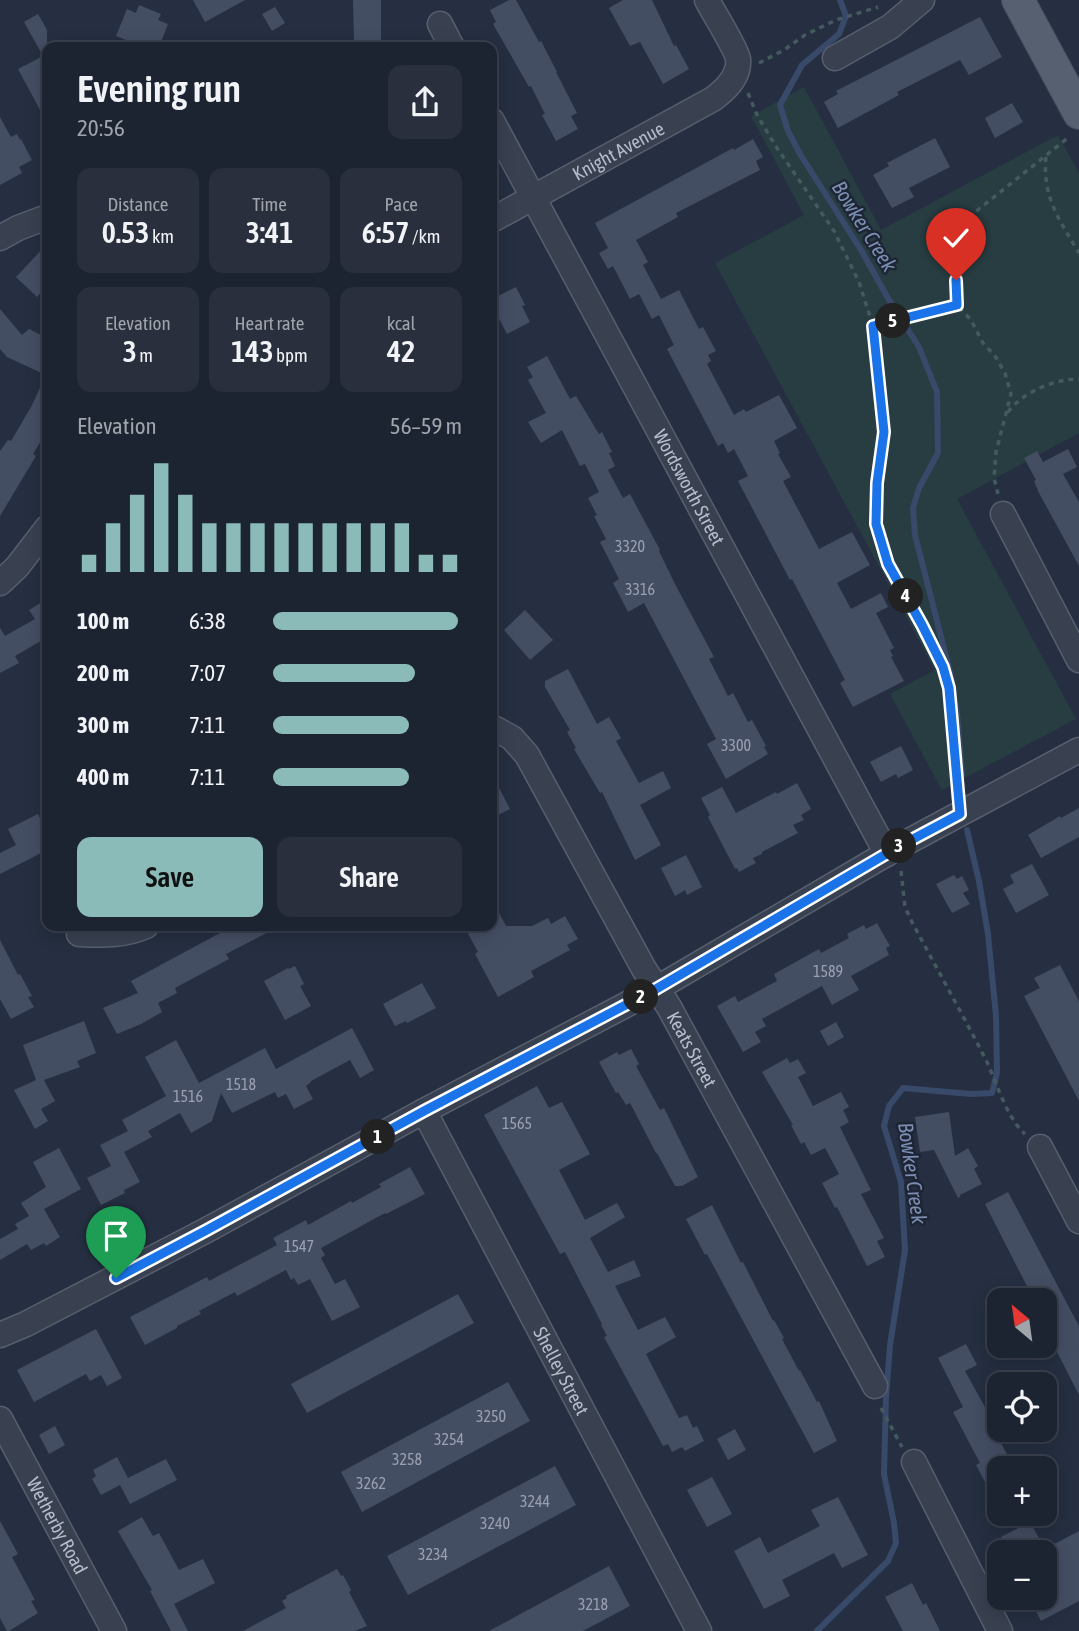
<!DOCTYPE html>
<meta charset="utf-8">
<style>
body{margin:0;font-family:"Asap Condensed",sans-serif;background:#292f3d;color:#f1f3f6;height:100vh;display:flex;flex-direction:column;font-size:26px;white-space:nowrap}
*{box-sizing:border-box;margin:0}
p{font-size:23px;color:#a0a4ab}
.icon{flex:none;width:38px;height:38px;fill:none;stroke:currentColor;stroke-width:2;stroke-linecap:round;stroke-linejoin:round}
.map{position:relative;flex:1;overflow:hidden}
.sheet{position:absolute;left:42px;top:42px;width:455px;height:889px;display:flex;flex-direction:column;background:#1c2331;border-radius:14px;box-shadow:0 4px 18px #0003,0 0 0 2px #3a404d}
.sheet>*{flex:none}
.needle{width:46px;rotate:331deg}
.controls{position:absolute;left:987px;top:1288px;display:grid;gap:14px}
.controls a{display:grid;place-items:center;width:70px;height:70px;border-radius:14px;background:#1c2331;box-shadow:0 4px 18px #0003,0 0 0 2px #3a404d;font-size:35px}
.pin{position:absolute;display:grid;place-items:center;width:60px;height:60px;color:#fff;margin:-72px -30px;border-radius:50% 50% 50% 0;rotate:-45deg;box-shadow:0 0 7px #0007}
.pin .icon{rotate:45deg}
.km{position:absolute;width:35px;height:35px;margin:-18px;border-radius:50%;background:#222;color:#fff;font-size:19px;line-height:35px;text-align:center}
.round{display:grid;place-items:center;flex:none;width:74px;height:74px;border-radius:14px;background:#292f3d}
.head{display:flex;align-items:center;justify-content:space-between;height:119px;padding:0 35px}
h1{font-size:38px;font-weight:600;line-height:52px}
.figures{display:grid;grid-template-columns:repeat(3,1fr);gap:10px;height:119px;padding:7px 35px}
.figures div{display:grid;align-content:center;border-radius:14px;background:#292f3d;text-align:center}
.figures b{font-size:30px;font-weight:600}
.figures small{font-size:19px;font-weight:400}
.figures p{font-size:19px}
.chart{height:196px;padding:14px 35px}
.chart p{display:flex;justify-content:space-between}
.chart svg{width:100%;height:126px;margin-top:7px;stroke:#8bbbb9;stroke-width:6}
.cta{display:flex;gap:14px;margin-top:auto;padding:14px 35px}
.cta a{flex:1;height:80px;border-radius:14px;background:#8bbbb9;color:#111;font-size:28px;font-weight:600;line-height:80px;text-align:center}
.cta a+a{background:#292f3d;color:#f1f3f6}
ul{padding:0 35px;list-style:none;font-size:23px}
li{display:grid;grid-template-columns:112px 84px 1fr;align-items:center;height:52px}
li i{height:18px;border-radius:9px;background:#8bbbb9}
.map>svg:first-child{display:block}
.green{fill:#273d42}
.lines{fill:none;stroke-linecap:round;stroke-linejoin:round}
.stream{stroke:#384969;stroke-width:6}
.building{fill:#444e63}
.minor-casing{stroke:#575f6e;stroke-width:27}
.major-casing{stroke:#434a5a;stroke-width:34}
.path{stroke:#455a5f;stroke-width:3.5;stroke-dasharray:5 5;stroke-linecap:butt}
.minor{stroke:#394151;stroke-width:24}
.major{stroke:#576071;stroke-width:32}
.route-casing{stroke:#fff;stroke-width:14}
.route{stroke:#1a73e8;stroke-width:9}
.labels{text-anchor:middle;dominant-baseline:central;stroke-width:5;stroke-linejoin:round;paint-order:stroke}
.number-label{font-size:16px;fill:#9aa0b1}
.street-label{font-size:19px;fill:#b6bccb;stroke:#1e2636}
.water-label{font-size:21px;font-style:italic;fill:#7c8fb3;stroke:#1e2636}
</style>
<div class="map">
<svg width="1079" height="1631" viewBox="0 0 1079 1631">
<rect width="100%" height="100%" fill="#252f41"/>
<path class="green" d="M804,87L881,230L1058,135L1079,173V433L957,499L1076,719L942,790L890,694L935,670L715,263L804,215L751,116Z"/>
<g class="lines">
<path class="stream" d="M840,0L846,16L839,34L802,65L780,105L788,131L800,154L861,250L889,300L919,347L937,392L938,453L919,488L913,508L915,535L950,672L957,713L962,774
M817,1631L888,1561L896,1543L894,1523L884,1474L886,1398L890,1345L905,1250L901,1182L884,1126L889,1106L903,1088L971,1094L992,1093L997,1073L996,1016L988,934L979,881L967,830"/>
</g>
<path class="building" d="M193,0H245L205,22Z
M353,0H381V41H354Z
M509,0H516L539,42L541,41L557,72H556L577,113L571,116L578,129L556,141L542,115L545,114L531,86L529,87L493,24L496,22L490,10Z
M623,0H652L674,46L676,45L689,69L663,84L640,42L630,46L609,8Z
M139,5L161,14L158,20L168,24L159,47H143L116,36L127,9L136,13Z
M275,7L285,23L272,31L262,14Z
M38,14L47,30V123L18,69L43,56L24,22Z
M980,17L1002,57L969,75L960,60L897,92L899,95L838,128L824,102L838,94L836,91Z
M1012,103L1023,122L995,138L985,118Z
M0,117L11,137L17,134L20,140L21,139L32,160L19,167L22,173L0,185Z
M935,138L950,167L909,188L914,197L892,208L873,175L889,166L887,163Z
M753,139L763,157L756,161L760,170L676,213L678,217L636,240L648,262L643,265L661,299L679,290L699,329L703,327L716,351L708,355L711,361L707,364L734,415L744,409L746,412L779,395L797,428L774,441L780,453L778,454L791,477L783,481L819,549L852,532L870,565L837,583L851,609L881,593L888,607L876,613L894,648L890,650L893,656L891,657L904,681L853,707L840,683L845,680L792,579L790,580L738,481L748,476L734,449L728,453L723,443L718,446L667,349L674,345L659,315L652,319L639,294L630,299L613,266L608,269L599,253L608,248L595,223L733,148L734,150Z
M47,244V286L37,297L16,277Z
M516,287L525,305L522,306L530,322L507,334L492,305V299Z
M0,309L22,335L29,329L47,338V431L33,454L36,456L0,516V451L8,440L11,441L31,407L46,375L7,357L0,349Z
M547,356L570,399L576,396L599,434L602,432L612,452L609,453L615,466L608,470L623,498L630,494L660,550L659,551L675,584L714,657L709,659L728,696L733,693L748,722L752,720L766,746L764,747L768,754L726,779L707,744L716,739L644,603L628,612L613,583L619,579L600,542L606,539L594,516L597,515L588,498L599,492L585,464L580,466L562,430L541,443L528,422L546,413L528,380L533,377L527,367Z
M1068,449L1077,467L1063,474L1079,502V566L1039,493L1034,481L1036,480L1024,458L1037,451L1043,462Z
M47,599V641L46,638L15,656L19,663L0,673V628L5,636L35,619L29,610Z
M525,610L553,640L530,660L504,630Z
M568,669L597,724L609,717L621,738L616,741L639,783L663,771L671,788L640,805L661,845L635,860L602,792L600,793L574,749L576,748L567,732L570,730L545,687V681Z
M901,746L913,770L898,778L896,774L881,782L870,762Z
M492,774L510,809L492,818Z
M797,783L811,809L801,815L804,820L793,825L798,833L762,852V854L753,858L756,863L739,872L737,868L735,869L708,817L710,815L701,798L722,787L736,813L776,792L777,794Z
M1079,808V837L1041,858L1028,835L1060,816L1061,818Z
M38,814L47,833V850L0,874V853L16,845L8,829Z
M686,855L702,887L687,895L685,890L675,896L661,868Z
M1032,864L1049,895L1016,913L1003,889L1014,883L1010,875Z
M954,875L957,879L962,876L969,890L963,893L970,904L952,913L936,884Z
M492,900L506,926H532L548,918L551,924L565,916L578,939L567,945L570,950L531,971L534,977L498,997L475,954L478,952L464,926H492Z
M877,923L890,946L886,948L889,955L851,976L859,990L832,1005L822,986L762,1019L766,1026L755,1032L761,1042L743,1052L717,1006L735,996L738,1002L777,981L774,974L819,949L821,953L849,938L847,934L864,925L866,929Z
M233,926H280L226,954L229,959L175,988L177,993L158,1003L162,1012L141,1024L117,1034L103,1008L138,993L131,981Z
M0,940L18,975L20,974L32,996L28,997L34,1007L11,1019L0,999Z
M1060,965L1079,1001V1101L1024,996L1040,988L1034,978Z
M295,966L304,984L300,986L311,1006L285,1020L264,981L288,968L289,969Z
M422,983L436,1008L407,1023L406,1021L395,1026L383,1004Z
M84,1021L96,1053L77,1061L80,1067L44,1080L55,1101L41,1109L48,1121L35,1129L14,1090L36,1080L23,1045Z
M836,1022L844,1037L828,1046L820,1031Z
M352,1028L374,1070L360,1078L350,1060L311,1081V1082L306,1086L313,1099L294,1109L286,1094L278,1098L275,1092L232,1113L221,1093L212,1121L191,1133L180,1113L148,1131L152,1137L124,1152L140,1182L124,1190L125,1193L101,1205L87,1178L111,1166L100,1145L128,1131L122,1120L166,1096L145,1057L176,1040L199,1083L265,1048L276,1069Z
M631,1049L639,1064L636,1066L660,1110L664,1108L698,1177L682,1186H675L657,1153H656L630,1103L626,1105L618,1092L616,1093L599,1062L617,1052L619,1055Z
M787,1058L790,1063L798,1059L806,1073L798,1077L813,1106L841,1092L849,1107L843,1110L849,1122L840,1127L871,1190L861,1194L884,1238L877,1241L885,1257L867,1266L837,1207L835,1208L822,1183L839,1174L825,1148L811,1155L804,1142L801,1144L791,1125H793L762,1072Z
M537,1086L549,1108L562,1102L590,1154L559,1170L585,1220L617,1203L625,1217L590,1238L608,1272L634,1260L641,1276L615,1286L638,1330L665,1317L676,1337L646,1354L679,1418L687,1415L693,1428L697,1426L704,1441L685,1451L682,1447L672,1452L668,1444L663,1446L604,1337L607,1336L601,1325L602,1324L565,1252L560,1254L484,1115Z
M949,1112L955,1156L968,1148L978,1166L974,1169L982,1184L960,1195V1197L958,1198L934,1150L920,1152L915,1117Z
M59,1148L81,1189L44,1209L60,1237L46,1246L44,1243L31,1250L27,1244L0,1260V1239L18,1229L15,1224L29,1216L21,1203L46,1187L33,1162Z
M410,1167L425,1194L386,1214L385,1213L321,1248L325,1255L321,1258L335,1284L345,1279L360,1307L332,1321L310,1279L298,1285L294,1278L291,1280L286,1270L237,1296L235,1292L199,1311L201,1314L177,1326V1328L145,1345L130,1317L207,1277L209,1281L277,1245L273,1238L306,1220L308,1225L351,1201L352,1203L381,1187L379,1184Z
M1008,1192L1079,1326V1395L1054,1346L1045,1350V1300H1034L985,1204Z
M712,1205L741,1263L743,1262L773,1321L774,1320L784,1338L782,1339L799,1371L800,1370L817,1402L819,1401L837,1441L814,1453L707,1254L705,1255L686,1219Z
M458,1294L474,1323L307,1413L291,1384Z
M96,1329L122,1378L107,1386L101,1375L90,1381L86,1374L34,1402L17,1370Z
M966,1344L977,1365L965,1371L1002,1438L999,1439L1014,1468H999V1478L986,1484L976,1465L980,1463L953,1412L963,1407L938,1358Z
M508,1382L530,1421L362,1512L341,1472Z
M55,1426L65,1445L49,1454L39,1435Z
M735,1429L746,1450L728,1460L717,1439Z
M117,1457L128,1478L166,1459L177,1480L130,1504L120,1485L101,1495L92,1479L96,1476L93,1470Z
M555,1466L576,1505L408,1595L387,1556Z
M712,1477L732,1514L707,1527L687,1490Z
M838,1497L868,1555L842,1568L834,1553L782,1580L790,1596L764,1609L734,1551L760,1537L768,1553L820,1526L811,1510Z
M142,1517L153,1536L159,1533L179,1570L203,1559L215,1583L174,1604L188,1631H171L150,1591L152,1590L118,1531Z
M0,1521L18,1554L12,1557L35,1600L31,1601L38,1613L9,1631H7L0,1618Z
M1030,1522L1045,1549L1079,1531V1601L1041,1621L1029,1598H1045V1552H1009L1001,1537Z
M609,1566L630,1606L583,1631H489Z
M337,1569L341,1576L343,1575L351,1590L349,1592L367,1626L355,1631H243L286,1608L282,1601L287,1598L286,1596Z
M912,1583L923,1605L926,1603L940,1631H903L885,1597Z"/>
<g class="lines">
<g class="minor-casing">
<g id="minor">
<path d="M440,24L452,47"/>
<path d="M835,58L890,27L922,0"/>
<path id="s1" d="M492,121L887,854"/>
<path id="s2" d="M492,220L713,99C725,90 740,77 738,59C736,48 713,12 707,0"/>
<path d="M0,238L18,228L47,217"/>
<path d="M1003,514L1079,660"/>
<path d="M0,583L17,567L47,528"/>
<path id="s3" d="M492,727L512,738L527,755L644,969L669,1007L875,1386"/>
<path d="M79,934C102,935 124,936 146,926"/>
<path id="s4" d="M424,1111L699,1631"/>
<path d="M1040,1147L1079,1221"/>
<path d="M0,1335L26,1324L205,1231L424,1111L656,989L898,847L1079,750"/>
<path id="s5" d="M0,1419L114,1631"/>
<path d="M914,1462L1000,1631"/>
</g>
</g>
<g class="major-casing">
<path id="major" d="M1018,0L1079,113"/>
</g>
<path class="path" d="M759,63L784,50L805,35L836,20L878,7
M748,93L757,115L775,145L834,231L859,282L873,326L884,432L877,483L876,524L888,564L922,625L943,667L949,689L958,791
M1046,157C1042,197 1060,221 1079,253
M957,305L956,280L959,250L963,225L969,217L1069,137
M873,326L957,305L971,320L983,343L995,356L1005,373L1011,394L996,452L994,478L998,494
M1008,412C1023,392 1054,379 1079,379
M901,871L905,907L912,922C937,969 963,1015 987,1062C997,1084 1007,1118 1025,1134
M881,1408L902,1447"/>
<use href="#minor" class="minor"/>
<use href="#major" class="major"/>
</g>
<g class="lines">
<g class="route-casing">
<path id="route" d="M116,1278L205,1231L424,1111L656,989L898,847L960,814L949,688L943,667L922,625L888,564L876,524L877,483L884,432L873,326L957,305L956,280"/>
</g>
<use href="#route" class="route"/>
</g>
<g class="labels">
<g class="number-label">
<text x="630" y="546">3320</text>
<text x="640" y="589">3316</text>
<text x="736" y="745">3300</text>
<text x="828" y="971">1589</text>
<text x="241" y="1084">1518</text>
<text x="188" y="1096">1516</text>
<text x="517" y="1123">1565</text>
<text x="299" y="1246">1547</text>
<text x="491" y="1416">3250</text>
<text x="449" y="1439">3254</text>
<text x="407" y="1459">3258</text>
<text x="371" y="1483">3262</text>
<text x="535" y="1501">3244</text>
<text x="495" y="1523">3240</text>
<text x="433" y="1554">3234</text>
<text x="593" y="1604">3218</text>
</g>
<g class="street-label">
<text stroke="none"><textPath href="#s2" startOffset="144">Knight Avenue</textPath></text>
<text stroke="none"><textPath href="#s1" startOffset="416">Wordsworth Street</textPath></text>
<text stroke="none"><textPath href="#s3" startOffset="383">Keats Street</textPath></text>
<text stroke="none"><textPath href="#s4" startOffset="294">Shelley Street</textPath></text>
<text stroke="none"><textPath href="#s5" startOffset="121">Wetherby Road</textPath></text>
</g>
<g class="water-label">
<text transform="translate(865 226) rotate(58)">Bowker Creek</text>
<text transform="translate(913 1173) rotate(82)">Bowker Creek</text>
</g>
</g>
</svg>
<div class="controls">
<a><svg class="needle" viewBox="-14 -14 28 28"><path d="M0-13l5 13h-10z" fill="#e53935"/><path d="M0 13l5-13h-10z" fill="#a0a4ab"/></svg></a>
<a><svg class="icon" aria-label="locate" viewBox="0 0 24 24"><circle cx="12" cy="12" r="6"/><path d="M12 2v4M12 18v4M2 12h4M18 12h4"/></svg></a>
<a>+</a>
<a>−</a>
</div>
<div class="pin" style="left:116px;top:1278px;background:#1e9e55"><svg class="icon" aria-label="arrive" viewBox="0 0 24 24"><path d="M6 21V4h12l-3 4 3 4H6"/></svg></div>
<div class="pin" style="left:956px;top:280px;background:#d93025"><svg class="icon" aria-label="check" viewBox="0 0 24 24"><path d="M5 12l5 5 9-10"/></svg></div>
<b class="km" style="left:378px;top:1137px">1</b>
<b class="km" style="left:641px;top:997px">2</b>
<b class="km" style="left:899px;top:846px">3</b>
<b class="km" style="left:906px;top:596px">4</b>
<b class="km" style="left:893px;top:321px">5</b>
<section class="sheet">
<div class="head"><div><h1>Evening run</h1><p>20:56</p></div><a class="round"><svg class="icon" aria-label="share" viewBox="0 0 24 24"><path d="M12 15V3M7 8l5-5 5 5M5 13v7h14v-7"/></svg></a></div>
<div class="figures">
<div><p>Distance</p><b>0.53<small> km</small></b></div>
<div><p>Time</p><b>3:41</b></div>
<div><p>Pace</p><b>6:57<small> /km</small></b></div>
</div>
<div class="figures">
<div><p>Elevation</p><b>3<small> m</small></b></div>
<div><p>Heart rate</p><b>143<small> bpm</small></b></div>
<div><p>kcal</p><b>42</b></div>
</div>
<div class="chart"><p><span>Elevation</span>56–59 m</p>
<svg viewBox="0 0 160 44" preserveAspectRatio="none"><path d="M5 44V38M15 44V27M25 44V17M35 44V6M45 44V17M55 44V27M65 44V27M75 44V27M85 44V27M95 44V27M105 44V27M115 44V27M125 44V27M135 44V27M145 44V38M155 44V38"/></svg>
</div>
<ul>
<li><b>100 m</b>6:38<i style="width:98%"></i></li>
<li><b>200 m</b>7:07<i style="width:75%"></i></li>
<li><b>300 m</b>7:11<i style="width:72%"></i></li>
<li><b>400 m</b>7:11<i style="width:72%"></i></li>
</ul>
<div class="cta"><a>Save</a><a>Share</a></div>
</section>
</div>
